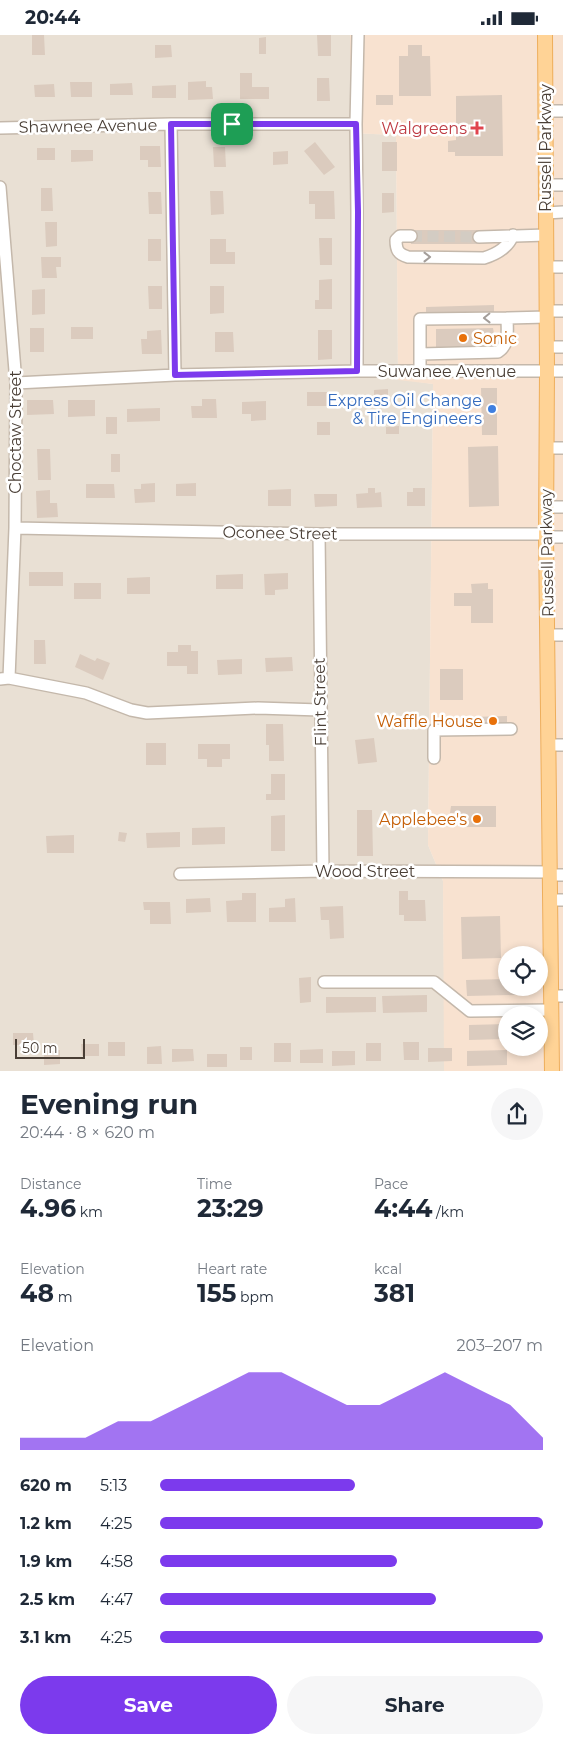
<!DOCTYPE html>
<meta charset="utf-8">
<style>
body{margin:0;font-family:Montserrat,sans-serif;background:#f6f6f7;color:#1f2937;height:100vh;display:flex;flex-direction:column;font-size:19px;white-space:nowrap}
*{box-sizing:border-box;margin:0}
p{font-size:16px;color:#747a83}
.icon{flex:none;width:28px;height:28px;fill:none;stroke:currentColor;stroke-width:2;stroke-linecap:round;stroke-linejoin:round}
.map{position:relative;height:1036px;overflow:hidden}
.side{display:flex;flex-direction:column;background:#fff;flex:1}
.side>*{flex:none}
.tools{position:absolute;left:498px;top:911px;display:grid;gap:10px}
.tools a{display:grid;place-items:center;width:50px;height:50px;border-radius:50%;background:#fff;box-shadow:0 2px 8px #0003;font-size:25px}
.scale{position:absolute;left:15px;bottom:12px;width:70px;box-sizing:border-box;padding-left:5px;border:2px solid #493e35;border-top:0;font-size:14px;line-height:18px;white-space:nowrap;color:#493e35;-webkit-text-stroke:4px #fff;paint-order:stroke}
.pin{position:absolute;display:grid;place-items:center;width:42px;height:42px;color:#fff;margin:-21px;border-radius:10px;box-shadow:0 2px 8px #0006}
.round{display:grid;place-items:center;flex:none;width:52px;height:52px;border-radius:26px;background:#f6f6f7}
.summary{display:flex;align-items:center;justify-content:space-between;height:85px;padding:0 20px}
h1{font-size:28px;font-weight:700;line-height:38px}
.figures{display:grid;grid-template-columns:repeat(3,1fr);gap:8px;height:85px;padding:5px 20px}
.figures div{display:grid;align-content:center}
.figures b{font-size:25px;font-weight:700}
.figures small{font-size:14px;font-weight:400}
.figures p{font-size:14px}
.chart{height:140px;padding:10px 20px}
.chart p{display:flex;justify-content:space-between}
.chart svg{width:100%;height:90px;margin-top:5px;fill:#7c3aed;opacity:.7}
.primary-button{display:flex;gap:10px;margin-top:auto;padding:10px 20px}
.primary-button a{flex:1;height:58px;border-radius:30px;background:#7c3aed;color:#fff;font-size:20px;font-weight:700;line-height:58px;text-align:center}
.primary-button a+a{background:#f6f6f7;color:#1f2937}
ul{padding:0 20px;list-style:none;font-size:16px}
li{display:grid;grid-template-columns:80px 60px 1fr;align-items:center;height:38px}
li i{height:12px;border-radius:6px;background:#7c3aed}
.status{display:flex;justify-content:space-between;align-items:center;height:35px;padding:0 25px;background:#fff;direction:ltr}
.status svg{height:14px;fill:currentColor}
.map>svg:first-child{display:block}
.residential{fill:#e9e0d4}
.commercial{fill:#f8e2d0;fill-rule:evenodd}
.building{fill:#dbcbbe}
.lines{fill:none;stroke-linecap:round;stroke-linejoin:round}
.minor-tunnel{stroke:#d3ccc3;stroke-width:11;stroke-dasharray:11 5.5;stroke-linecap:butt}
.minor-casing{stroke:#c4b8ab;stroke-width:14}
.major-casing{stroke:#eeae5b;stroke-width:16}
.minor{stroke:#fff;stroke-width:11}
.major{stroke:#ffd396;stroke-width:14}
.oneway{stroke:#a49e9a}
.route-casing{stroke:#fff;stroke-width:10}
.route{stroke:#7c3aed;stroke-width:6}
.health-dot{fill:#e0444e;stroke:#fff;stroke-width:2}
.food-dot{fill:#e8710a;stroke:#fff;stroke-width:2}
.shop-dot{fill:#3f7fe0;stroke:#fff;stroke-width:2}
.labels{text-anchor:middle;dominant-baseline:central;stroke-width:5;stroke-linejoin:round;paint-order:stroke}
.street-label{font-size:16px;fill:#493e35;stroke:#fff}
.health-label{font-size:16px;fill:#be3a42;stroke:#fff;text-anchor:end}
.food-label{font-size:16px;fill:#c56008;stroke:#fff;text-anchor:end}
.shop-label{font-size:16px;fill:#366cbe;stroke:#fff;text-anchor:end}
</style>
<div class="status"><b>20:44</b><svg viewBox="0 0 49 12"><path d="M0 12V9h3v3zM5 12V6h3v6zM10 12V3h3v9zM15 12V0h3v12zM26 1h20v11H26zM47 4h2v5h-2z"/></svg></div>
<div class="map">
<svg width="563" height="1037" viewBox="0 0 563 1037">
<rect width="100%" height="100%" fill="#f5efe7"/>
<path class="residential" d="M0,0H350V98L396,100L398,344L433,349L428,810L443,846L445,1036L0,1037Z"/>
<path class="commercial" d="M350,0H563V1036H444L443,846L428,810L433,349L398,345L396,100L350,98ZM506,920H539V952H506ZM506,980H539V1012H506Z"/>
<path class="building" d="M32,0H44L45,20H32Z
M317,0H331V21H318Z
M266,2V19H259V3Z
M155,10H171L172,22L155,23Z
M408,10H422V21H430L431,61H399V21H408Z
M240,38H252V52H269V64H240Z
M317,43H329L330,66H317Z
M206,46V52H212L213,64L188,65V47Z
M70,47H92V62H71Z
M132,48L133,60H110V49Z
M54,49L55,62H35L34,50Z
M176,50V63H152V51Z
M376,60H393V70H376Z
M502,60L503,121H455V117H448V106L456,105V61Z
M315,107L335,132L324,140L304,116Z
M382,107H397V136H382Z
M140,111H160L161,132H148V125H140Z
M213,112H225L226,132H214Z
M37,113H55V125H37Z
M71,115H93V126L71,127Z
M288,116V129L273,130V117Z
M41,153H52L53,176H41Z
M210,156H223L224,179L211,180Z
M309,156H334L335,184H315V169H309Z
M148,157H161L162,179H149Z
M382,158H394V177L382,178Z
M45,187H57V211L46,212Z
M410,195H479V209H411Z
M319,203H332V230H320Z
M148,204H161V226H148Z
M210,204H226V217H235V229H210Z
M41,222H61V232H56L57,243H42Z
M332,244V274H315V265H319V245Z
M148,251H162V274H149Z
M210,251H224V278L210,279Z
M45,254V279L32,280V255Z
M494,270V277L426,278V272Z
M71,292H93V304H71Z
M30,293H44V317H30Z
M493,293L494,299L481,300V311L436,312V294Z
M161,295L162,319H142L141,304H147V296Z
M318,295H332V324L318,325Z
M215,297H233L234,317H215Z
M481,353H497V400H482Z
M388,354V373H381V368H374V355Z
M307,357H337V371H307Z
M202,364H216L217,383H192L191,371H202Z
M27,365H53L54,379L27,380Z
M68,365H95V381L68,382Z
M266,366V385L251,386V379H242V367Z
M160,373V386L127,387V374Z
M106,382H117V399H106Z
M317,387H330V400H317Z
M399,391V399H386V392Z
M498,411L499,471L469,472L468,412Z
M37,414H50L51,445H38Z
M111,419H120V437H111Z
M155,448V467L135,468L134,454H141V449Z
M196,448V461H176V449Z
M86,449H114L115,463H86Z
M368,453H375V458L381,457L382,472L357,473L356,459L368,458Z
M413,453H425V471H407V457H413Z
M291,454V471H268V455Z
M50,455V468H57L58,482L37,483L36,456Z
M314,459H337V471L315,472Z
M29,537H63V551H29Z
M288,538V554L275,555V560H265L264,539Z
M243,539V554H216V540Z
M150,542V559H127V543Z
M74,548H101V564H74Z
M488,548V554H493V588H471V571H454V558H472L471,549Z
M34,605H45L46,629H34Z
M178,610H191V616H198V639H187V631H167V617H178Z
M80,619L95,626L97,623L110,628L103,645L75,632Z
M292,622L293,636L266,637L265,623Z
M242,624V639L218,640L217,625Z
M440,634H463V665H440Z
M507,681V692H473L472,682Z
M266,689H283L284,726H269V710H266Z
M374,703L377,727L358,729L355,705Z
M146,708H166V730H146Z
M198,709H230V724H222V732H207V724H198Z
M271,739H285V765H266V759H271Z
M451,771H496V792H459V778H450Z
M357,775H372L373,821H357Z
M285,780V816H271V781Z
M225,792V809L192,810V793Z
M119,797L127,798L125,807L118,806Z
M180,797V812L147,813L146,798Z
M74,800V818H47L46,801Z
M399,856H408V865H425L426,886H404V880H399Z
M242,858H256V887H227L226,866L242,865Z
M210,863L211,877L186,878V864Z
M295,863L296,887H269V873L285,872V864Z
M143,867H170L171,889H150V875H144Z
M343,871L344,903L330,904L329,885H321L320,872Z
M500,881L501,923L462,924L461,882Z
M311,942V967L300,968L299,943Z
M506,944V952H515L516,960L467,961L466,945Z
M427,960V977L383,978L382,961Z
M326,962H376V977L326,978Z
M506,989V1004L469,1005V990Z
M13,998H33L34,1010H13Z
M108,1007H125V1021H108Z
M403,1007H419V1025H404Z
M274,1008H291V1027H274Z
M366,1008H381V1026H366Z
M81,1009H99V1021H82Z
M161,1011L162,1029H147V1012Z
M240,1012H252V1025H240Z
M428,1013H452V1026L428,1027Z
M172,1014H193L194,1026L172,1027Z
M323,1014V1028H300V1015Z
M60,1015V1029L44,1030V1016Z
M507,1015V1030L467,1031V1016Z
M332,1016H355V1030L332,1031Z
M207,1019H227V1032H207Z"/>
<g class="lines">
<path class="minor-tunnel" d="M411,201L479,202"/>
<g class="minor-casing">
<path id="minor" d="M545,76H563
M171,89L175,340
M0,93L171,89H356
M545,150H563
M0,152L16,348L15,493L9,643
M546,178L563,177
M411,201H400L396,205C396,215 398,219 408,222L484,223C497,219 508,213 513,200
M479,202L546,200
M546,232H563
M547,276H563
M507,283L547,282
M547,312H563
M357,336V177L356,89L358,0
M420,336V284L507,283C507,295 510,309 498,317L420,319
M16,348L175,340L357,336H563
M547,413H563
M547,472H563
M15,493L319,499H546
M319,499L323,836
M547,502H563
M548,600H563
M0,644L9,643L86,658L131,675L147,678L258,673L320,675
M549,710H563
M434,723V695L511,694
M180,839L323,836L550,837
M550,840H563
M550,865H563
M324,947H434L470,976L551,975
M551,961H563"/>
</g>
<g class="major-casing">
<path id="major" d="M545,0L547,336L546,499L552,1037"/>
</g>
<use href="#minor" class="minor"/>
<use href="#major" class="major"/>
</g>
<defs><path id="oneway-chevron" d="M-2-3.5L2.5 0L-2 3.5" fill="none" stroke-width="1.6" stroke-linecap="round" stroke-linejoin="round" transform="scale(1.25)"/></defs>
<g class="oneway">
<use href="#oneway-chevron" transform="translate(427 222)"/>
<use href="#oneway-chevron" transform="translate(487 283) rotate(179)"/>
</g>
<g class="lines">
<g class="route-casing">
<path id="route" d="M171,89H356L358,177L357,336L175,340Z"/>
</g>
<use href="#route" class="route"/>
</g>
<path class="health-dot" d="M474.5 85.5h5v5h5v5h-5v5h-5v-5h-5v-5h5z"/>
<g class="food-dot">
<circle cx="463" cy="303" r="5"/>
<circle cx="493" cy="686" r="5"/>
<circle cx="477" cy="784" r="5"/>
</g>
<circle class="shop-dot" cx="492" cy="374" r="5"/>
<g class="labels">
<g class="street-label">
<text transform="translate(88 91) rotate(-1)">Shawnee Avenue</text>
<text transform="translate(545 113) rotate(-90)">Russell Parkway</text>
<text x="447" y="336">Suwanee Avenue</text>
<text transform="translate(15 397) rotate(-90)">Choctaw Street</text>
<text transform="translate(280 498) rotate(1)">Oconee Street</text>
<text transform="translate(547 518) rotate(-91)">Russell Parkway</text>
<text transform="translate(320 667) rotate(-91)">Flint Street</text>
<text x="365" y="836">Wood Street</text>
</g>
<g class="health-label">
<text x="467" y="93">Walgreens</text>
</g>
<g class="food-label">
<text x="473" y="303" text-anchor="start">Sonic</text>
<text x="483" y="686">Waffle House</text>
<text x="467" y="784">Applebee's</text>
</g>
<g class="shop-label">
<text x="482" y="365">Express Oil Change<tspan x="482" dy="18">&amp; Tire Engineers</tspan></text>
</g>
</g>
</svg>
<div class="tools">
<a><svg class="icon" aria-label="locate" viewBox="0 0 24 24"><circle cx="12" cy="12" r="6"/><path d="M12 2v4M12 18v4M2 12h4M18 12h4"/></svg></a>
<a><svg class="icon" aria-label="layers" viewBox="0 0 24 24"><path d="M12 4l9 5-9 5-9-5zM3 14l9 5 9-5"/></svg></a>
</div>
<div class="scale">50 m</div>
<div class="pin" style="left:232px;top:89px;background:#1e9e55"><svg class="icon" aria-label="arrive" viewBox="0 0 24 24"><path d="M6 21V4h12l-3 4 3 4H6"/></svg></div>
</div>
<section class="side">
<div class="summary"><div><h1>Evening run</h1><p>20:44 · 8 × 620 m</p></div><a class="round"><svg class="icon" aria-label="share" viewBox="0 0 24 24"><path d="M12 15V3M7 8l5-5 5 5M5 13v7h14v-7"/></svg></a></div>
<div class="figures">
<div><p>Distance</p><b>4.96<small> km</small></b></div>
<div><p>Time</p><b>23:29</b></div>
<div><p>Pace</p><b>4:44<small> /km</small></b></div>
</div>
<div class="figures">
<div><p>Elevation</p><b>48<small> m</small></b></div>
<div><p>Heart rate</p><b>155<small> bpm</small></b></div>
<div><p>kcal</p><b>381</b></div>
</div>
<div class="chart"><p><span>Elevation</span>203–207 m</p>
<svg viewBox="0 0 160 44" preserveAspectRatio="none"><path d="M0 44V38L10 38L20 38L30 30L40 30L50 22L60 14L70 6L80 6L90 14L100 22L110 22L120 14L130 6L140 14L150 22L160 38V44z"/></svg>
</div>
<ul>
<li><b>620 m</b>5:13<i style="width:51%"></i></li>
<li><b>1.2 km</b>4:25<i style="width:100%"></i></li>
<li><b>1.9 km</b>4:58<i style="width:62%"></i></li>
<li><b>2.5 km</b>4:47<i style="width:72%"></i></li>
<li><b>3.1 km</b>4:25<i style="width:100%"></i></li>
</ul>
<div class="primary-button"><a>Save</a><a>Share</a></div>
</section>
